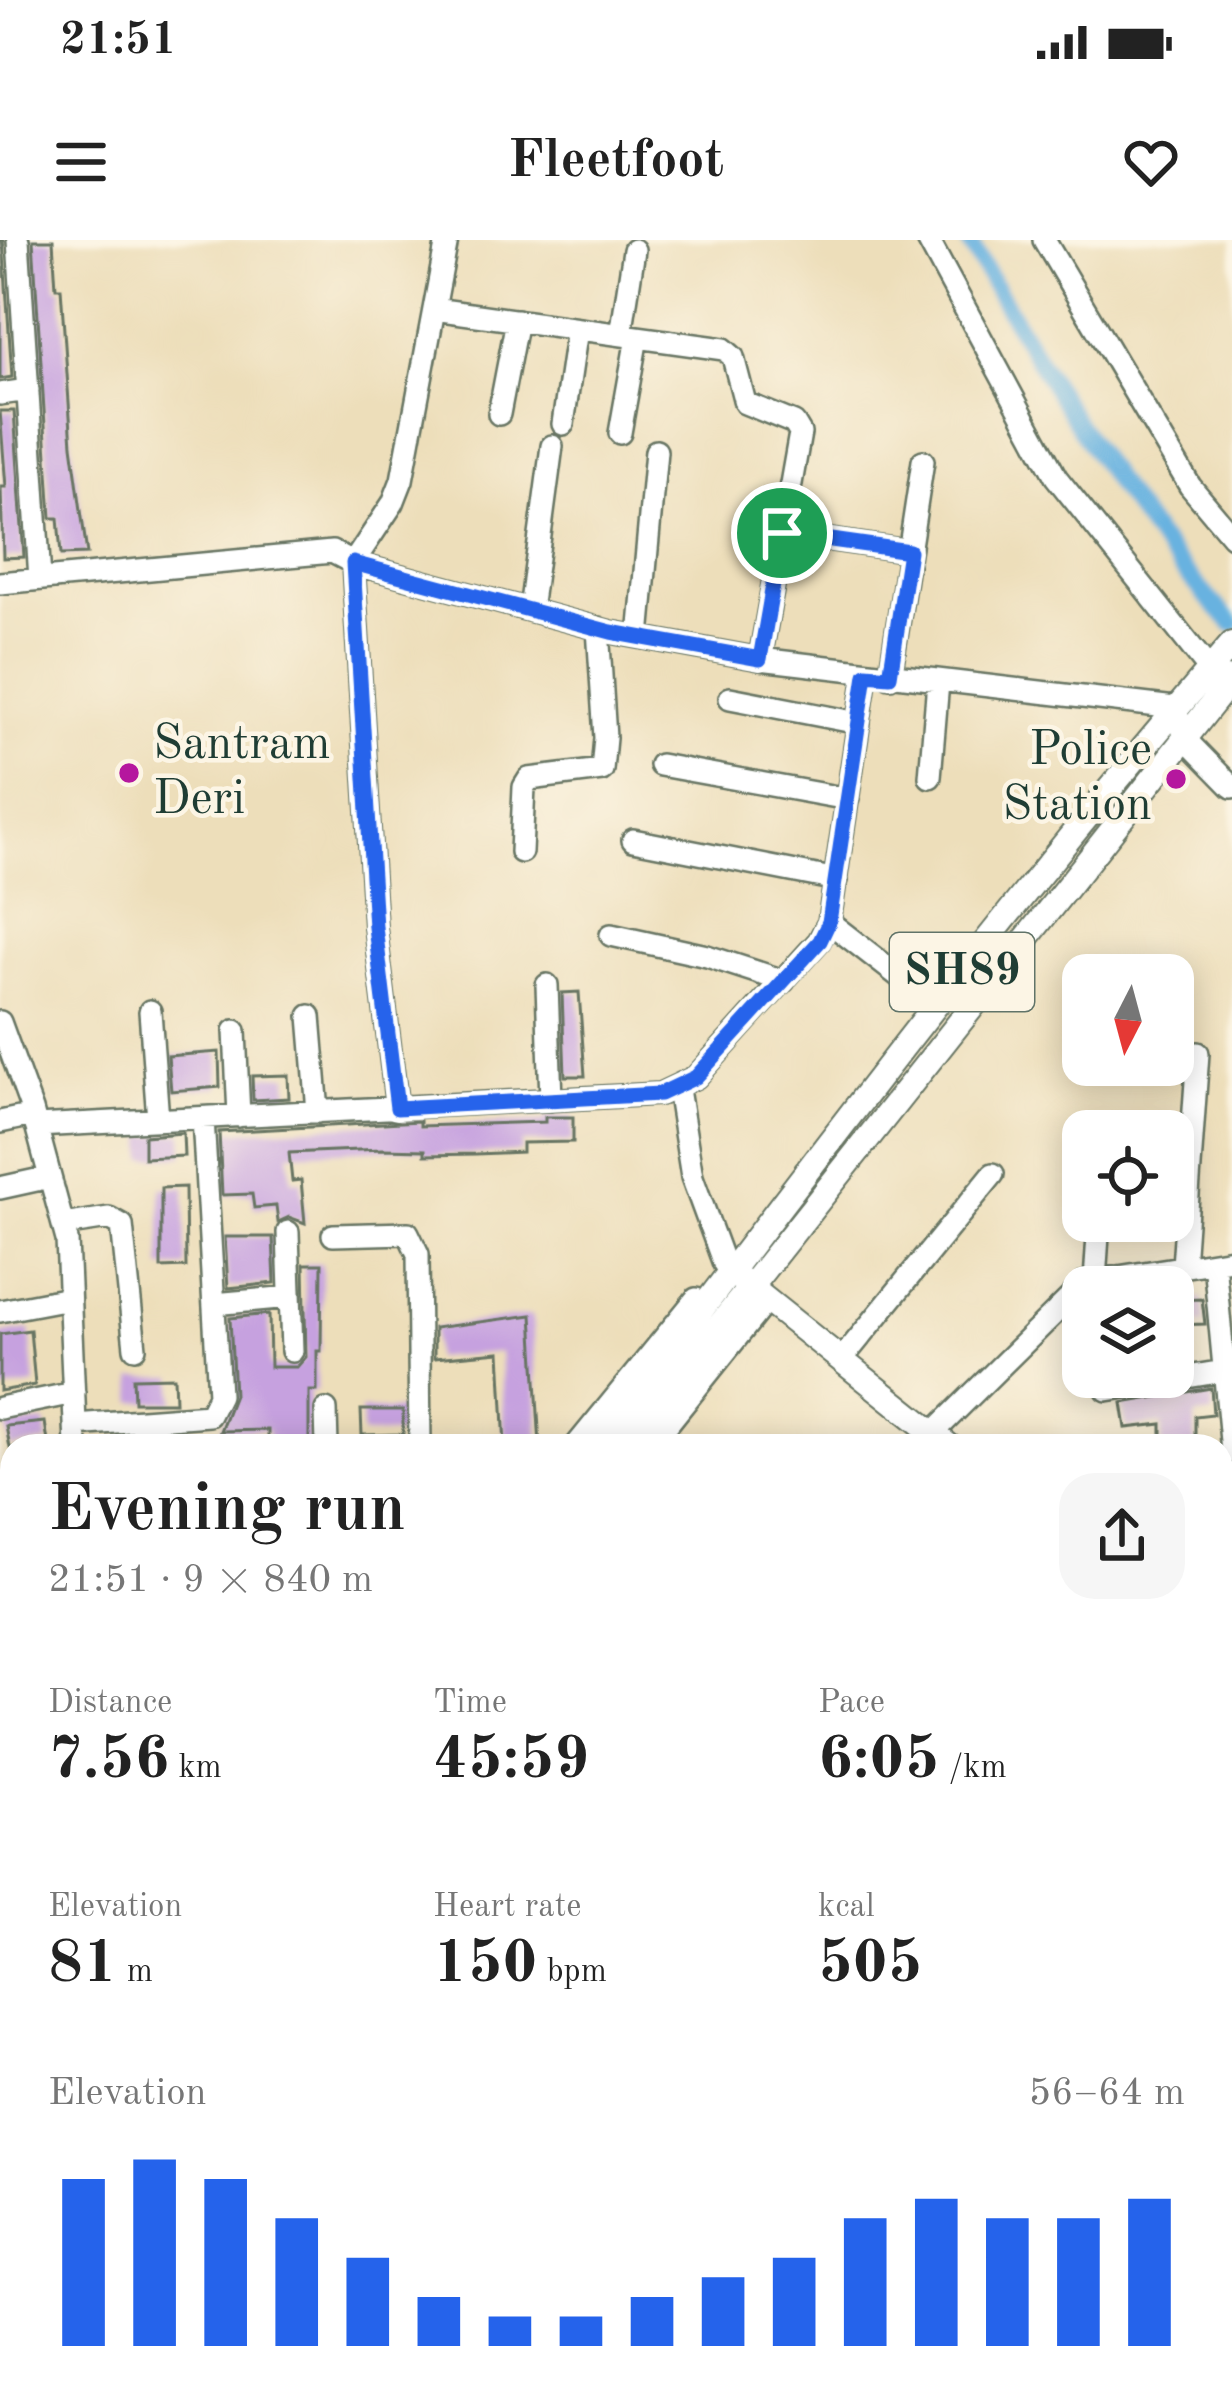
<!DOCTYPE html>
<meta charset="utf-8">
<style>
body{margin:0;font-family:"Old Standard TT",serif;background:#f6f6f6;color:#222;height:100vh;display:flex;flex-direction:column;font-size:45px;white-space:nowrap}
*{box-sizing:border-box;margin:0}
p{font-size:39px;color:#767676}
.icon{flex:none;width:66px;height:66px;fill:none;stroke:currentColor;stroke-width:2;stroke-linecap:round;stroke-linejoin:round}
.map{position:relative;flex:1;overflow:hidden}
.details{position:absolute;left:0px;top:1194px;width:1233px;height:975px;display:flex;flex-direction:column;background:#fff;border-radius:36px 36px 0 0;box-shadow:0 6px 30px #0003}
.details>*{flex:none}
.needle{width:78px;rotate:186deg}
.controls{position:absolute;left:1062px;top:714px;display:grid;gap:24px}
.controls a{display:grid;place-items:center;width:132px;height:132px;border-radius:24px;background:#fff;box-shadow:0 6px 30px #0003;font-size:60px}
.pin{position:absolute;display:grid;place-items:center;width:102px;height:102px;color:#fff;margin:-51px;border:6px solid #fff;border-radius:50%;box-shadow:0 3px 12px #0007}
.round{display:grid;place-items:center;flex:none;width:126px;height:126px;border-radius:36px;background:#f6f6f6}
.summary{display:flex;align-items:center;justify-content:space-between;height:204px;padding:0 48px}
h1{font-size:66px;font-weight:700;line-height:90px}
.stats{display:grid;grid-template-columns:repeat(3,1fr);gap:18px;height:204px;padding:12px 48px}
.stats div{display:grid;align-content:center}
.stats b{font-size:60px;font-weight:700}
.stats small{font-size:33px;font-weight:400}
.stats p{font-size:33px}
.chart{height:336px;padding:24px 48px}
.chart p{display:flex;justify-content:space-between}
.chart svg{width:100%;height:216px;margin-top:12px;stroke:#2563eb;stroke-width:6}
.status{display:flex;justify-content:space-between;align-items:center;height:84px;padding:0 60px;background:#fff;direction:ltr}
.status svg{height:33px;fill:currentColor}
header{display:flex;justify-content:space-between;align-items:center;height:156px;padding:0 48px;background:#fff;font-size:54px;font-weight:700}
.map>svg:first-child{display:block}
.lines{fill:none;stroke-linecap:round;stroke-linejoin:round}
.canal{stroke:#68b2e0;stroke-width:18}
.building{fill:#c6a1df}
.minor-casing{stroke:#677563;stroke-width:26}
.major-casing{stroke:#677563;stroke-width:28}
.minor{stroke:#fff;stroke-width:21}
.major{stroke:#fff;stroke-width:24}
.rail-casing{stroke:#1f3d34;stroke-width:9}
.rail{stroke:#fcf5e5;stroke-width:4.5;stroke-dasharray:14;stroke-linecap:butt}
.route-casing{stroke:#fff;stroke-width:24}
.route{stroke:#2563eb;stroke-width:15}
.poi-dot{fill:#b5179e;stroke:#fcf5e5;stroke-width:4.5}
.labels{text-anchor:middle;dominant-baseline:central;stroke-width:9;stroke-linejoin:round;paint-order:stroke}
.shield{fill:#fcf5e5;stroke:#617469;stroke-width:3}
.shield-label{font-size:45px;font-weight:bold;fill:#1f3d34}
.poi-label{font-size:48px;fill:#1f3d34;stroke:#fcf5e5;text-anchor:start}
</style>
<div class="status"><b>21:51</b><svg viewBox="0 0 49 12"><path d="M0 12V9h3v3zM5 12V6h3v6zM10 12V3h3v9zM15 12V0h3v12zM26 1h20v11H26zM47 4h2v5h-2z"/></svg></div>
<header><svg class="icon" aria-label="menu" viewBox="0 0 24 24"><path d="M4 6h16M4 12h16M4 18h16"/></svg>Fleetfoot<svg class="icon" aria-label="heart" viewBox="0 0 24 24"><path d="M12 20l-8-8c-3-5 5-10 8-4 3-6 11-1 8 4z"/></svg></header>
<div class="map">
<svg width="1232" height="2167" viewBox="0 0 1232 2167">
<rect width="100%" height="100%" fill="#fcf5e5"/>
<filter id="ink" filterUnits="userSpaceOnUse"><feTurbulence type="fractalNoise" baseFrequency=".00833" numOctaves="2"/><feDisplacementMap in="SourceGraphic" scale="24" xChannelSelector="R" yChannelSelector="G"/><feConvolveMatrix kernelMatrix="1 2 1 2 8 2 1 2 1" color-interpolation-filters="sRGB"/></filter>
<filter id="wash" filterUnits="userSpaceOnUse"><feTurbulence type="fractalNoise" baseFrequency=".004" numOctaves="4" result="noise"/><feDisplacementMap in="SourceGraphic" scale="48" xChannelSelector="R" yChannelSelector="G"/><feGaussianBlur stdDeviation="2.7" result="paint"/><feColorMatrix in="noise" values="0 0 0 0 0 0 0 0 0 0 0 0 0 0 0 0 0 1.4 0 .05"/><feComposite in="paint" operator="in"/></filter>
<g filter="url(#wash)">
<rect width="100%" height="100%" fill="#eddeba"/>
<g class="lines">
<path class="canal" d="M968,0C1045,134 1122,272 1232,383"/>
</g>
<g id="blocks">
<path class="building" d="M0,0H3L12,137L0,139Z
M33,0H53L56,48H61L72,205L87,314L61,315L58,278H51Z
M0,171H14L24,317L3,318L1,247H6Z
M579,752L585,836H565L562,753Z
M219,812L220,847L171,851L168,816Z
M288,835L289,858L253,860L252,836Z
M545,877H573V902L522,903V912L476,914L425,915V910L382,909L289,913L292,941L301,940L305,983L289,977L278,982L276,966L254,968L252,954L222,955L219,892L420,881V886L545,882Z
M183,893L184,916L144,918V896Z
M185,947L186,1027L161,1028V948Z
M225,997H273L275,1043L228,1048Z
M304,1024H322L321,1111H317V1151H309V1206H268V1190L220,1191L234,1155L230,1078L269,1074L270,1127H297L306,1117Z
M1202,1059L1205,1084L1175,1085V1060Z
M532,1075L540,1206H505L500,1112L434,1118V1088Z
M30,1090L35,1145L0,1151V1094Z
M174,1137L175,1162H134L133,1138Z
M1211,1148L1213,1174L1195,1176V1206H1162V1184L1126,1188L1122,1163Z
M361,1170H403V1194L362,1195Z
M45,1182L48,1202L10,1208L6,1186Z"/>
</g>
</g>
<g filter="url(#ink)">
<use href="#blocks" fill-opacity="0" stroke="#677563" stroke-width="3"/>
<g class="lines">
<g class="minor-casing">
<path id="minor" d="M18,0L40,339
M928,0L1056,237L1209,429
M1044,0L1190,246L1232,296
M434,69L724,109L733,117L745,163L794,183L800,193L760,419
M621,95L634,10
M0,154L28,150
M499,174L517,80
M563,184L577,89
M620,193L637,97
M782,293L909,311
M0,343L332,312L353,323L611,392L760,419L1175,468L1186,500L1232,547
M530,370L552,206
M639,397L656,211
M890,437L923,221
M730,458L859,483
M660,525L848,559
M930,537L938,442
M633,600L837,640
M521,612L524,547L529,539L602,530L605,498L598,388
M829,682L936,765
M611,695L707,716L784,741
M547,745L551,860
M150,771L158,880
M310,776L318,872
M0,782L32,870L67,1000L76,1206
M235,791L239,876
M678,849L692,937L724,1024
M397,868L375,687L353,323L393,263L402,240L447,0
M0,882L33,875
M36,886L660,854L696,837L819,701L829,682L866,434
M0,948L50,937
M63,985L109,978L122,985L135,1108
M288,992L292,1111
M333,995L408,993L418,1014L420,1206
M1214,1022L1232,1212
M1183,1026L1198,813
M1095,1040L1099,981
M214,1064L290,1057
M0,1071L69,1058
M842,1119L993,934
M1107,1150L1224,1131
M0,1168L74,1153
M326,1170L327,1206
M75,1185L209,1175L219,1155L203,878
M576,1206L696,1059
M650,1206L767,1060
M920,1206L1086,1042L1232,1019
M1221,1369L1232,1367
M1221,1534L1232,1522
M0,1693L12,1686
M1221,1742L1232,1741
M0,1775L12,1765
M0,1831L12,1854
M1221,1870L1232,1868
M1221,2028L1226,2050
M175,2157L182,2167
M281,2157L283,2167
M351,2157L352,2167
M428,2157L429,2167
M610,2157L611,2167
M706,2157L707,2167
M746,2157V2167
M838,2157L839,2167
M923,2157V2167
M1130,2157V2167"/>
</g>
<g class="major-casing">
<path id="major" d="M735,1035L949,1206
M598,1206C804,934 1009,662 1232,404
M624,1206L1232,439
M1221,1451L1232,1461
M0,1724L12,1717
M0,1744L12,1737
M0,2096L12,2119
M27,2157L31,2167"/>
</g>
<use href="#minor" class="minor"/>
<use href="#major" class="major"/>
<g class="rail-casing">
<path id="rail" d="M0,2002L12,2021
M111,2157L117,2167"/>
</g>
<use href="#rail" class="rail"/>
</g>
</g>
<g class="lines" filter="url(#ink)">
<g class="route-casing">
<path id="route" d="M782,293L909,311L890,436L866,434L829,682L820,701L696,837L660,854L397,868L375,687L353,323L611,392L760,419Z"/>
</g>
<use href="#route" class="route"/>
</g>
<g class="poi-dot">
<circle cx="129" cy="533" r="12"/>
<circle cx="1176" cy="539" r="12"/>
</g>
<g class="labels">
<rect class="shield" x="890" y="693" width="144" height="78" rx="9"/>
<g class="shield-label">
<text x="962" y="732">SH89</text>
</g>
<g class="poi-label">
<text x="153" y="505">Santram<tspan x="153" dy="55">Deri</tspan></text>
<text x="1152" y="511" text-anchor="end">Police<tspan x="1152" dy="55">Station</tspan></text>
</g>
</g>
</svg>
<div class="controls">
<a><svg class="needle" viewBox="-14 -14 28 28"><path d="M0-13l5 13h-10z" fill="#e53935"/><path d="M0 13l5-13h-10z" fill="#767676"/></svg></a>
<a><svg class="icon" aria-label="locate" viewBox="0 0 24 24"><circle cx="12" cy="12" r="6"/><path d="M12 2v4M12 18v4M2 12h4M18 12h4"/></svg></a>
<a><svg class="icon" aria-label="layers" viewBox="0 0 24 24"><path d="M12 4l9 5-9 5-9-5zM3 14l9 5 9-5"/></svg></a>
</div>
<div class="pin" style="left:782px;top:293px;background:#1e9e55"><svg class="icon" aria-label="arrive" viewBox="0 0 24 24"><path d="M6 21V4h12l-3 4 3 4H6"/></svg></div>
<section class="details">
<div class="summary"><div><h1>Evening run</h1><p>21:51 · 9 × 840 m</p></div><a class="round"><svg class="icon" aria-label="share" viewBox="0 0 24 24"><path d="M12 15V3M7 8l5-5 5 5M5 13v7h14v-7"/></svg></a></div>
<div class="stats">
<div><p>Distance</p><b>7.56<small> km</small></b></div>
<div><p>Time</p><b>45:59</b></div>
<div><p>Pace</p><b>6:05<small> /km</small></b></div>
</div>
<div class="stats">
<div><p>Elevation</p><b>81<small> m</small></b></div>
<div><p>Heart rate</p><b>150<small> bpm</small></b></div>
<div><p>kcal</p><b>505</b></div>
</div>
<div class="chart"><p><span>Elevation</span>56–64 m</p>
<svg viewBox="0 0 160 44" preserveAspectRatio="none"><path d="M5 44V10M15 44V6M25 44V10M35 44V18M45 44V26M55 44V34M65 44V38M75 44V38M85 44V34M95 44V30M105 44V26M115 44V18M125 44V14M135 44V18M145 44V18M155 44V14"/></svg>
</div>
</section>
</div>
